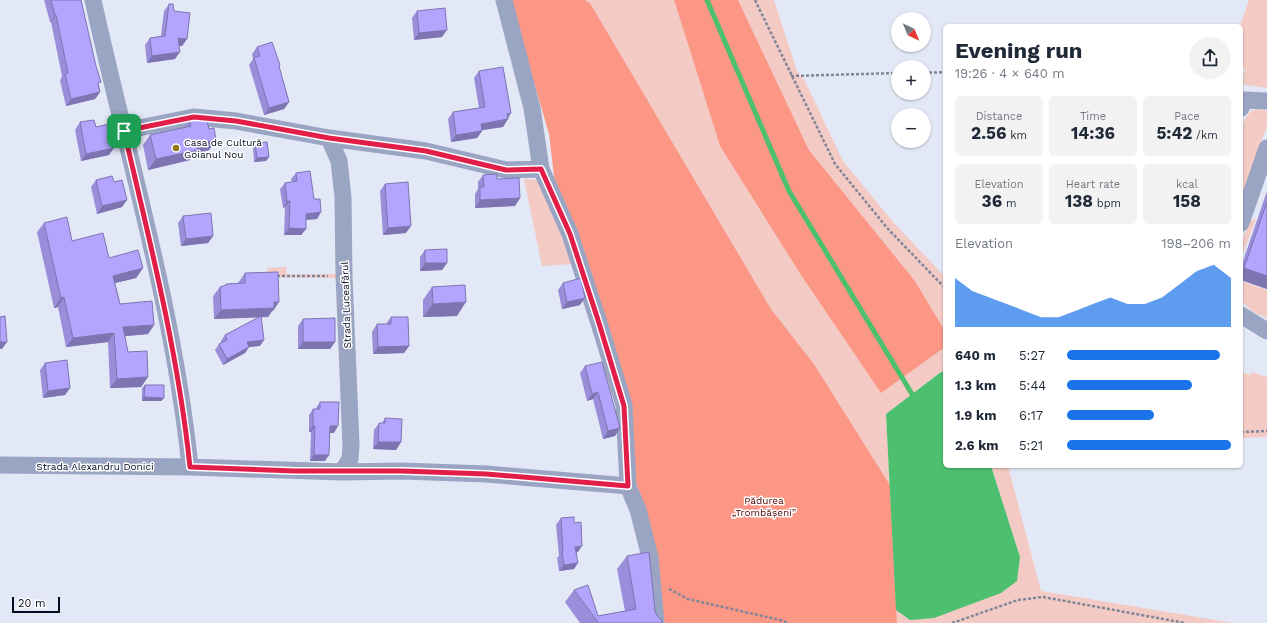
<!DOCTYPE html>
<meta charset="utf-8">
<style>
body{margin:0;font-family:"Work Sans",sans-serif;background:#f2f2f3;color:#1f2937;height:100vh;display:flex;flex-direction:column;font-size:15px;white-space:nowrap}
*{box-sizing:border-box;margin:0}
p{font-size:13px;color:#747a83}
.icon{flex:none;width:22px;height:22px;fill:none;stroke:currentColor;stroke-width:2;stroke-linecap:round;stroke-linejoin:round}
.map{position:relative;flex:1;overflow:hidden}
.drawer{position:absolute;left:943px;top:24px;width:300px;height:444px;display:flex;flex-direction:column;background:#fff;border-radius:6px;box-shadow:0 1px 3px #0004}
.drawer>*{flex:none}
.needle{width:26px;rotate:136deg}
.controls{position:absolute;left:891px;top:12px;display:grid;gap:8px}
.controls a{display:grid;place-items:center;width:40px;height:40px;border-radius:50%;background:#fff;box-shadow:0 1px 3px #0004;font-size:20px}
.scale{position:absolute;left:12px;bottom:10px;width:48px;box-sizing:border-box;padding-left:4px;border:2px solid #050a22;border-top:0;font-size:11px;line-height:14px;white-space:nowrap;color:#050a22;-webkit-text-stroke:3px #fff;paint-order:stroke}
.pin{position:absolute;display:grid;place-items:center;width:34px;height:34px;color:#fff;margin:-17px;border-radius:8px;box-shadow:0 2px 6px #0006}
.round{display:grid;place-items:center;flex:none;width:42px;height:42px;border-radius:21px;background:#f2f2f3}
.summary{display:flex;align-items:center;justify-content:space-between;height:68px;padding:0 12px}
h1{font-size:22px;font-weight:700;line-height:30px}
.stats{display:grid;grid-template-columns:repeat(3,1fr);gap:6px;height:68px;padding:4px 12px}
.stats div{display:grid;align-content:center;border-radius:6px;background:#f2f2f3;text-align:center}
.stats b{font-size:17px;font-weight:700}
.stats small{font-size:11px;font-weight:400}
.stats p{font-size:11px}
.chart{height:112px;padding:8px 12px}
.chart p{display:flex;justify-content:space-between}
.chart svg{width:100%;height:72px;margin-top:4px;fill:#1a73e8;opacity:.7}
ul{padding:0 12px;list-style:none;font-size:13px}
li{display:grid;grid-template-columns:64px 48px 1fr;align-items:center;height:30px}
li i{height:10px;border-radius:5px;background:#1a73e8}
.map>svg:first-child{display:block}
.green{fill:#f3cbc4}
.forest{fill:#fc9786}
.water{fill:#4cc06f}
.lines{fill:none;stroke-linecap:round;stroke-linejoin:round}
.stream{stroke:#4cc06f;stroke-width:5}
.path{stroke:#808598;stroke-width:2.5;stroke-dasharray:3 2;stroke-linecap:butt}
.minor{stroke:#9aa4c3;stroke-width:17}
.wall{fill:#9a8eda}
.shaded-wall{fill:#7d74b1}
.building{fill:#b3a5fd;stroke:#7d74b1}
.route-casing{stroke:#fff;stroke-width:8}
.route{stroke:#e11d48;stroke-width:5}
.poi-dot{fill:#92761c;stroke:#fff;stroke-width:1.5}
.labels{text-anchor:middle;dominant-baseline:central;stroke-width:3;stroke-linejoin:round;paint-order:stroke}
.poi-label{font-size:10px;fill:#050a22;stroke:#fff;text-anchor:start}
.street-label{font-size:10px;fill:#050a22;stroke:#fff}
.park-label{font-size:10px;fill:#530300;stroke:#fff}
</style>
<div class="map">
<svg width="1267" height="623" viewBox="0 0 1267 623">
<rect width="100%" height="100%" fill="#e3e8f6"/>
<path class="green" d="M585,0H674L720,146L881,392L945,347V371L941,372L886,414L890,485L814,364L771,309L590,3Z
M738,0H774L797,71L805,81L843,161L893,222L945,277V331L915,281L809,150Z
M1249,0H1267V88L1241,84L1245,69L1241,67L1240,26Z
M1260,109L1265,110L1267,112V126L1241,197V127L1248,114L1253,110Z
M524,179L541,180L573,264L542,266Z
M1253,219H1256L1241,259C1241,247 1244,227 1253,219Z
M286,267L287,275L339,274L336,278L268,277L267,268Z
M1241,281L1267,290V318L1253,312L1241,300Z
M1241,372L1251,375V372L1267,377V437L1241,438Z
M991,466H1008L1041,591L1233,623H897L896,610L910,620L1020,557Z"/>
<path class="forest" d="M510,0H585L590,3L771,309L814,364L890,485L897,623H662L648,529L633,470L629,407L555,184L549,134Z
M674,0H738L809,150L915,281L945,331V347L881,393L801,275L720,146Z"/>
<path class="water" d="M945,371V466H991L1020,557L1017,581L1001,593L934,618L910,620L896,610L886,414L941,372Z"/>
<g class="lines">
<path class="stream" d="M707,0L789,191L915,399"/>
<path class="path" d="M755,0L835,164L888,229L945,288
M924,73L945,72
M791,76L898,73
M277,276H328
M1241,432L1267,431
M669,589L688,599L780,620L788,623
M952,623L1018,600L1043,597L1185,623"/>
<path class="minor" d="M93,0C127,155 174,308 190,467
M504,0L532,108L541,169L570,234L599,323L624,405L628,486L638,510L650,557L656,623
M1241,108L1244,100L1267,101
M124,131L194,117L236,121L329,138L426,151L506,170L541,169
M329,138L339,161L343,197L344,276L351,445L350,459L342,472
M1241,223L1267,148
M1241,315L1267,331
M0,465L190,467L342,472L402,471L486,474L628,486"/>
</g>
<path class="wall" d="M44,0H81L100,92L95,99L66,106L60,81L62,76L51,22H50Z
M169,4L174,11L187,39L182,46H179L175,59L147,63L145,45L150,38L161,36L164,11Z
M417,11L442,37L414,40L412,18Z
M257,47L280,65L279,67L289,102L284,109L264,115L249,65L253,59L252,54Z
M479,71L508,119L503,127L482,130V131L477,138L451,142L448,119L453,112L479,108L474,78Z
M189,120L209,129L216,140L209,150L195,154L190,160L148,170L143,145L150,135L184,128Z
M80,122L96,127L109,155L81,161L75,130Z
M255,143L269,157L266,161L254,162L253,147Z
M296,173L314,199L321,212L317,219L306,220V229L301,235H284L285,207L283,208L280,189L285,183L292,182L291,179Z
M483,175L497,179L520,198L515,206L475,208V194L478,189V182Z
M96,180L122,207L97,214L91,187Z
M385,184L406,233L383,235L380,191Z
M1267,191V289L1241,280V267Z
M183,216L213,236L208,243L181,246L178,223Z
M44,223L72,241L109,258L143,268L136,278L115,283L120,304L154,325L148,334L125,336L128,352L148,377L141,387L110,388L108,342L66,347L58,307L54,308L37,232Z
M425,250L447,263L442,270L420,271V257Z
M245,273L273,311H272L268,317H261L260,346L249,347L245,353L223,365L215,350L219,344L221,343V341L225,335L259,317L214,319L213,296L220,287L225,286L226,284H238V283Z
M563,283L580,305L562,309L558,290Z
M432,287L457,316L423,317V300Z
M391,317L409,346L404,353L373,354L372,332L377,324H386Z
M303,319L335,342L330,349H298V326Z
M45,363L70,388L65,395L43,398L40,370Z
M585,366L620,428L615,436L603,439L593,399L587,401L580,373Z
M145,385L164,398L161,401H142V388Z
M320,402L334,433H330L325,461H310L311,432H309V415L313,409H316V408Z
M385,418L401,442L396,450L373,449L374,430L379,423H382Z
M561,518L578,552L576,553L574,569L559,571L557,558L559,556L556,525Z
M627,556L655,611L657,616H598L625,611L617,569Z
M574,590L599,623H580L565,602Z"/>
<path class="shaded-wall" d="M55,15H56L51,22H50Z
M447,30L442,37L414,40L419,33Z
M178,38L187,39L182,46L173,45Z
M180,52L175,59L147,63L152,56Z
M100,92L95,99L66,106L71,99Z
M289,102L284,109L264,115L269,108Z
M511,113L503,127L476,131L481,124L507,114Z
M482,131L477,138L451,142L456,135Z
M216,140L209,150L195,154L190,160L148,170L156,159L197,144Z
M114,148L109,155L81,161L86,154Z
M269,157L266,161L254,162L257,158Z
M520,198L515,206L475,208L480,200Z
M127,200L122,207L97,214L102,206Z
M287,201H290L285,207L283,208Z
M321,212L317,219L302,220L306,214Z
M411,226L406,233L383,235L388,228Z
M289,228L306,229L301,235H284Z
M213,236L208,243L181,246L186,239Z
M425,263H447L442,270L420,271Z
M143,268L136,278L107,285L113,276Z
M1244,268L1267,276V289L1241,280V273Z
M64,297L58,307L54,308L61,298Z
M585,298L580,305L562,309L567,302Z
M274,302H279L273,311H272L268,317L214,319L221,310Z
M466,302L457,316L423,317L433,304Z
M154,325L148,334L117,337L123,327Z
M114,333L108,342L66,347L73,338Z
M264,340L260,346L249,347L245,353L223,365L227,359L247,342Z
M0,342H7L2,349H0Z
M303,342H335L330,349H298Z
M409,346L404,353L373,354L378,347Z
M148,377L141,387L110,388L117,379Z
M70,388L65,395L43,398L48,391Z
M598,392L593,399L587,401L592,394Z
M144,397L164,398L161,401H142Z
M313,426H315L311,432H309Z
M330,426H338L334,433H326Z
M620,428L615,436L603,439L608,431Z
M378,442H401L396,450L373,449Z
M314,455H329L325,461H310Z
M582,546L578,552L571,553L575,547Z
M578,563L574,569L559,571L564,565Z"/>
<path class="building" d="M51,0H81L96,66L101,82L98,83L100,92L71,99L65,74L68,73L56,15H55Z
M169,4H173L174,11L190,13L187,39L178,38L180,52L152,56L150,38L165,36Z
M445,8L447,30L419,33L417,11Z
M272,42L280,65L279,66L289,102L269,108L254,58L260,56L257,47Z
M503,67L511,113L507,114L508,119L481,124L482,131L456,135L453,112L485,107L479,71Z
M206,117L209,129L214,128L216,140L197,144L198,150L156,159L150,135L191,126L189,120Z
M94,120L96,127L110,124L114,148L86,154L80,122Z
M267,142L269,157L257,158L255,143Z
M310,171L314,199H320L321,212L306,214V229L289,228L290,201H287L285,183L297,181L296,173Z
M497,174V179L519,178L520,198L480,200V187H484L483,175Z
M112,176L114,182L122,180L127,200L102,206L96,180Z
M408,182L411,226L388,228L385,184Z
M1267,202V276L1244,268Z
M211,213L213,236L186,239L183,216Z
M67,217L72,241L103,233L109,258L138,250L143,268L113,276L120,304L152,301L154,325L123,327L128,352L147,351L148,377L117,379L114,333L73,338L64,297L61,298L44,223Z
M447,249V263H425V250Z
M278,272L279,302H274V308L221,310L220,287L226,285V284L245,283V273Z
M581,278L585,298L567,302L563,283Z
M465,285L466,302L433,304L432,287Z
M5,316L7,342H0V317Z
M261,316L264,340L247,342L249,347L227,359L219,344L227,340L225,335Z
M391,317H408L409,346L378,347L377,324H391Z
M335,318V342H303V319Z
M67,360L70,388L48,391L45,363Z
M602,362L620,428L608,431L598,392L592,394L585,366Z
M145,385H164V398L144,397Z
M320,402H339L338,426H330L329,455H314L315,426H313V409H320Z
M385,418L402,419L401,442H378L379,423H385Z
M574,517V523L581,522L582,546L575,547L578,563L564,565L562,552H563L561,518Z
M649,552L655,611L657,616L661,619L662,623H599L574,590L588,585L598,616L636,609L627,556Z"/>
<g class="lines">
<g class="route-casing">
<path id="route" d="M194,117L236,121L329,138L426,151L506,170L541,169L570,234L599,323L624,406L628,486L486,474L402,471H295L190,467C178,353 150,242 124,131Z"/>
</g>
<use href="#route" class="route"/>
</g>
<circle class="poi-dot" cx="176" cy="148" r="4"/>
<g class="labels">
<g class="poi-label">
<text x="184" y="142">Casa de Cultură<tspan x="184" dy="12">Goianul Nou</tspan></text>
</g>
<g class="street-label">
<text transform="translate(346 305) rotate(-92)">Strada Luceafărul</text>
<text x="95" y="466">Strada Alexandru Donici</text>
</g>
<g class="park-label">
<text x="764" y="500">Pădurea<tspan x="764" dy="12">„Trombășeni”</tspan></text>
</g>
</g>
</svg>
<div class="controls">
<a><svg class="needle" viewBox="-14 -14 28 28"><path d="M0-13l5 13h-10z" fill="#e53935"/><path d="M0 13l5-13h-10z" fill="#747a83"/></svg></a>
<a>+</a>
<a>−</a>
</div>
<div class="scale">20 m</div>
<div class="pin" style="left:124px;top:131px;background:#1e9e55"><svg class="icon" aria-label="arrive" viewBox="0 0 24 24"><path d="M6 21V4h12l-3 4 3 4H6"/></svg></div>
<section class="drawer">
<div class="summary"><div><h1>Evening run</h1><p>19:26 · 4 × 640 m</p></div><a class="round"><svg class="icon" aria-label="share" viewBox="0 0 24 24"><path d="M12 15V3M7 8l5-5 5 5M5 13v7h14v-7"/></svg></a></div>
<div class="stats">
<div><p>Distance</p><b>2.56<small> km</small></b></div>
<div><p>Time</p><b>14:36</b></div>
<div><p>Pace</p><b>5:42<small> /km</small></b></div>
</div>
<div class="stats">
<div><p>Elevation</p><b>36<small> m</small></b></div>
<div><p>Heart rate</p><b>138<small> bpm</small></b></div>
<div><p>kcal</p><b>158</b></div>
</div>
<div class="chart"><p><span>Elevation</span>198–206 m</p>
<svg viewBox="0 0 160 44" preserveAspectRatio="none"><path d="M0 44V14L10 22L20 26L30 30L40 34L50 38L60 38L70 34L80 30L90 26L100 30L110 30L120 26L130 18L140 10L150 6L160 14V44z"/></svg>
</div>
<ul>
<li><b>640 m</b>5:27<i style="width:93%"></i></li>
<li><b>1.3 km</b>5:44<i style="width:76%"></i></li>
<li><b>1.9 km</b>6:17<i style="width:53%"></i></li>
<li><b>2.6 km</b>5:21<i style="width:100%"></i></li>
</ul>
</section>
</div>
